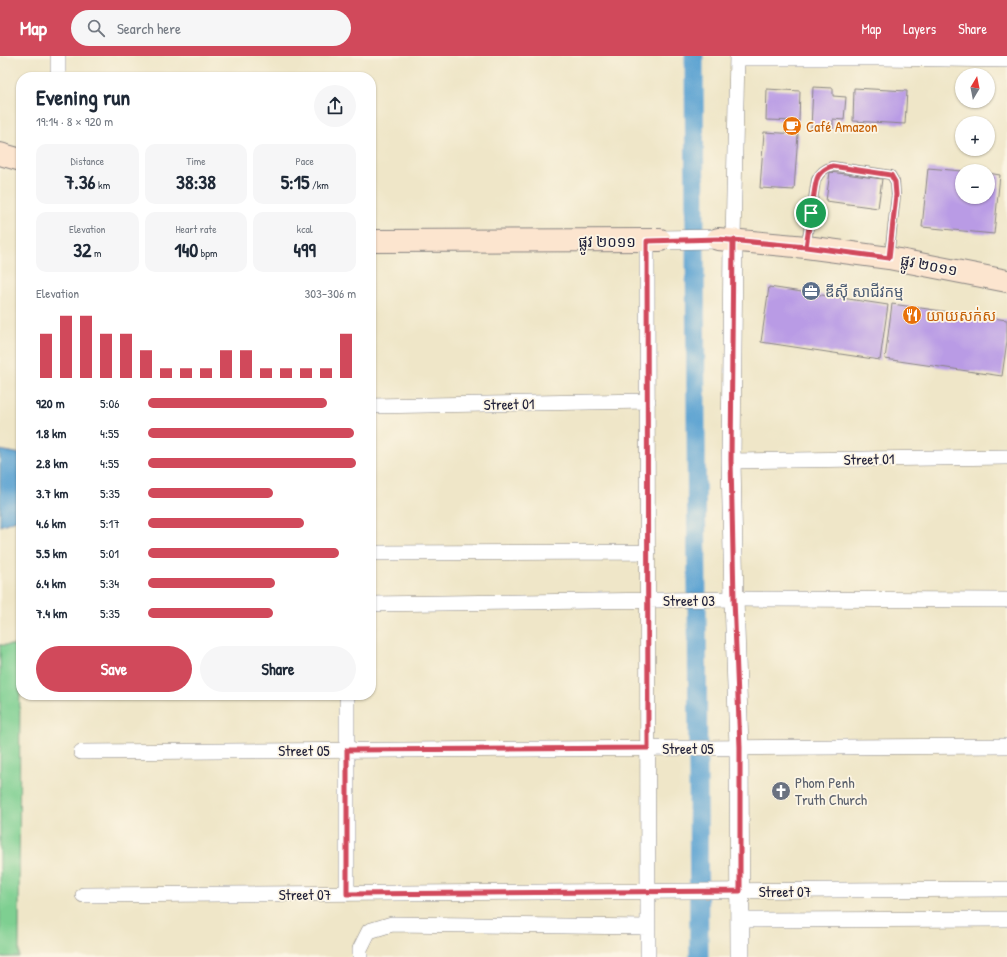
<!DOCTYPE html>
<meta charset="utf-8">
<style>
body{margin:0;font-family:"Patrick Hand","Noto Sans Khmer",sans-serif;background:#f6f6f7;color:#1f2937;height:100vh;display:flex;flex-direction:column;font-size:15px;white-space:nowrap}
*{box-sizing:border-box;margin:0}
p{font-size:13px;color:#747a83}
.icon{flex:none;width:22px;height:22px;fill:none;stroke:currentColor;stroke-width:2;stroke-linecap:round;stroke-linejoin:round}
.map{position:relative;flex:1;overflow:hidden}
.drawer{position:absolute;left:16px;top:16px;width:360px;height:628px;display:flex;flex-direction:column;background:#fff;border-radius:16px;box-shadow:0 1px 3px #0004}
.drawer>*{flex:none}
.needle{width:26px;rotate:10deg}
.fabs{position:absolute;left:955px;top:12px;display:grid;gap:8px}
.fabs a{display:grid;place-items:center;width:40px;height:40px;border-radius:50%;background:#fff;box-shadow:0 1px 3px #0004;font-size:20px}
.pin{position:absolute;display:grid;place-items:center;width:34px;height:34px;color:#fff;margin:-17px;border:2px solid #fff;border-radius:50%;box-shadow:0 1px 4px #0007}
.round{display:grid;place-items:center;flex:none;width:42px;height:42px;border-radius:21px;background:#f6f6f7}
.overview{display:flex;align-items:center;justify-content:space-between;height:68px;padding:0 20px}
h1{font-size:22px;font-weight:800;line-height:30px}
.stats{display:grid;grid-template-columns:repeat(3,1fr);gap:6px;height:68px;padding:4px 20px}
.stats div{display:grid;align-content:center;border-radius:10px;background:#f6f6f7;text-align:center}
.stats b{font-size:20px;font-weight:800}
.stats small{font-size:11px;font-weight:400}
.stats p{font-size:11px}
.chart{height:112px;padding:8px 20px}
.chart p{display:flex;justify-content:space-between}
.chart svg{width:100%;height:72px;margin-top:4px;stroke:#d1495b;stroke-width:6}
.button{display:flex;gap:8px;margin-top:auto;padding:8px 20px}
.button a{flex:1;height:46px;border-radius:24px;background:#d1495b;color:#fff;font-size:16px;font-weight:800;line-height:46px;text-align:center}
.button a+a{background:#f6f6f7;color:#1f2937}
ul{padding:0 20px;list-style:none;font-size:13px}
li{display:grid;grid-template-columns:64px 48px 1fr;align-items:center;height:30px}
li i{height:10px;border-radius:5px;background:#d1495b}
header{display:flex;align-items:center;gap:24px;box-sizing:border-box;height:56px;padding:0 20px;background:#d1495b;color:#fff}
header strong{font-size:19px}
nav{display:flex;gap:22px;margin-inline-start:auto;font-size:14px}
.search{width:280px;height:36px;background:#f6f6f7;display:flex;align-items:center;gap:10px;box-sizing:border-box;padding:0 14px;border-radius:22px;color:#747a83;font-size:15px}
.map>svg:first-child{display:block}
.green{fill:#7ecf91;stroke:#507866}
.water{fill:#5ca3d2;stroke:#3f6286}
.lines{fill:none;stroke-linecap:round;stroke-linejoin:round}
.canal{stroke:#5ca3d2;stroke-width:19}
.building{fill:#b99be5}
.service-casing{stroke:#888482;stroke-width:10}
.minor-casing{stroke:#888482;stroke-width:16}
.tertiary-casing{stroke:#888482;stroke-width:20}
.secondary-casing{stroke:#888482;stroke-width:24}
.service{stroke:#fff;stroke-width:8}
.minor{stroke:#fff;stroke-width:15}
.tertiary{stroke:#fff;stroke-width:19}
.secondary{stroke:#fce5cf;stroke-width:22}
.route-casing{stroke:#fff;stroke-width:8}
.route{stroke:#d1495b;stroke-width:5}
.labels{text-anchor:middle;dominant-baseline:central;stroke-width:3.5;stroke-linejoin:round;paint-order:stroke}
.food-label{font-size:15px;fill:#c56008;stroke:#fcf5e5;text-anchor:start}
.street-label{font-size:15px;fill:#22223b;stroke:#fcf5e5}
.service-label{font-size:15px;fill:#4e5e75;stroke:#fcf5e5;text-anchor:start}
.worship-label{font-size:15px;fill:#5b616d;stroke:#fcf5e5;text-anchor:start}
</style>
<header>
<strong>Map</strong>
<div class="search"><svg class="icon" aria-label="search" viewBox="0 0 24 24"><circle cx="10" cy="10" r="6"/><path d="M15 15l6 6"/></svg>Search here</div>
<nav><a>Map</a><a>Layers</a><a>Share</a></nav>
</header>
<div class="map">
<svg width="1007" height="901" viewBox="0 0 1007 901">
<rect width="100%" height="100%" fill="#fcf5e5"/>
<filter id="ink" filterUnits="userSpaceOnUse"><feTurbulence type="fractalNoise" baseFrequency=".025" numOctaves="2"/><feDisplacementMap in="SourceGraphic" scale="8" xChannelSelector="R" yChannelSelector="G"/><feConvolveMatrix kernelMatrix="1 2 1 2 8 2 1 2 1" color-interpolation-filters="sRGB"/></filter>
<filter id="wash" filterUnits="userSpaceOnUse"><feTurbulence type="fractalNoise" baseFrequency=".012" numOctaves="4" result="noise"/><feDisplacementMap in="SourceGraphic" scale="16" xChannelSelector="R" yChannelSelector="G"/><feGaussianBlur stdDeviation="0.9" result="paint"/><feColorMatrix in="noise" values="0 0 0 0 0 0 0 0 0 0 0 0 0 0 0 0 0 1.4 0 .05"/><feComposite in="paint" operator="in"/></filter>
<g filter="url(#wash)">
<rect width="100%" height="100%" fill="#efe6c8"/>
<path class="green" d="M0,589H20L19,901H0Z"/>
<path class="water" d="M0,394L21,398V462L0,470Z"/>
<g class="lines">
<path class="canal" d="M694,0L699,901"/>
</g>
<g id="blocks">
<path class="building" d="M813,31L833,32V40L846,41L844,64L833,63V73L811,72Z
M854,32L907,35L905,68L853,65Z
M767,33L800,35L799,65L766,64Z
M764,76L798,78L794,134L760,132Z
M928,112L962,115V141H988V117L1000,119L994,178L922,171Z
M830,116L882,123L878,152L826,145Z
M769,231L888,249L880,304L761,286Z
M892,248L1007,264V285L1002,320L885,303Z"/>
</g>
</g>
<g filter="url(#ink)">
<use href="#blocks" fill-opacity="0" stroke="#888482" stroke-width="1"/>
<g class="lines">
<g class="service-casing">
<path id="service" d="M806,190L816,124C820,116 824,113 832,110L891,119L895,126L896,139L889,201"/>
</g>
<g class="minor-casing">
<path id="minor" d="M737,2H882L1007,4
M58,21V0
M733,184L737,0
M647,185L648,901
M371,350L648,345
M731,405L1007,401
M371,497L648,496
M371,548L734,543L1007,544
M347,639V838
M81,696L1007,690
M83,839L1007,833
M740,864L1007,863
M360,901V893L369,875L392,868L648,871"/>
</g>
<g class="tertiary-casing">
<path id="tertiary" d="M660,184L718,183
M733,184L731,405L734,543L739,691L740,901"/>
</g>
<g class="secondary-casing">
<path id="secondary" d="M0,98L21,104
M718,183L806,191L889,202L1007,225
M371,185L660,184"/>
</g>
<use href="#service" class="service"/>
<use href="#minor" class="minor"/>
<use href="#tertiary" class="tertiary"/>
<use href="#secondary" class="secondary"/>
</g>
</g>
<g class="lines" filter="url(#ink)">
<g class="route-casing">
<path id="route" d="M811,157L806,191L718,183L647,185L648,692L347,694V838L740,835V691L734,543L731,405L733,184L806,191L889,202L896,139L895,126L891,119L832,110C817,115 816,123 814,138C813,144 812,151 811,157"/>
</g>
<use href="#route" class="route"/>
</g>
<defs>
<g id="cafe-disc" transform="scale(1)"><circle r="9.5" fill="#e8710a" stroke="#fcf5e5"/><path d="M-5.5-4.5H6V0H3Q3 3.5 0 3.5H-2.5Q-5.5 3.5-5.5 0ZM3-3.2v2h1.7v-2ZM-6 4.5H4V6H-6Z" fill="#fff"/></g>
<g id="office-disc" transform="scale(1)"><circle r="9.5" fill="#5c6f8a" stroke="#fcf5e5"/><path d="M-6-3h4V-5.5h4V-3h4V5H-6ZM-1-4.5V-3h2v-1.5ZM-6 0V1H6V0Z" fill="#fff"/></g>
<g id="restaurant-disc" transform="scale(1)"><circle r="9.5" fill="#e8710a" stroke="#fcf5e5"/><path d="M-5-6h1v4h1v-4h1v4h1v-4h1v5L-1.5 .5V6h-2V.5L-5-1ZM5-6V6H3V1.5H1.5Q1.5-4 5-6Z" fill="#fff"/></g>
<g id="church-disc" transform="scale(1)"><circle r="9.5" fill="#6b7280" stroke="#fcf5e5"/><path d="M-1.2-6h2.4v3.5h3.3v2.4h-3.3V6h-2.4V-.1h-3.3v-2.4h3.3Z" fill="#fff"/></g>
</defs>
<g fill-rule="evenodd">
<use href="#cafe-disc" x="792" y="70"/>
<use href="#office-disc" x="811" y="235"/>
<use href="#restaurant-disc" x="912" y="259"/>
<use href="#church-disc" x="781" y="735"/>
</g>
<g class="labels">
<g class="food-label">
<text x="806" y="70">Café Amazon</text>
<text x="926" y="259">យាយសក់ស</text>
</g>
<g class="street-label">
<text x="607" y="185">ផ្លូវ ២០១១</text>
<text transform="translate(929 209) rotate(11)">ផ្លូវ ២០១១</text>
<text transform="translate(509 348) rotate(-1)">Street 01</text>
<text transform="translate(869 403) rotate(-1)">Street 01</text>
<text x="689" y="544">Street 03</text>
<text x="688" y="692">Street 05</text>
<text x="304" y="694">Street 05</text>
<text x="785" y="835">Street 07</text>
<text x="305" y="838">Street 07</text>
</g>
<g class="service-label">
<text x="825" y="235">ឌីស៊ី សាជីវកម្ម</text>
</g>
<g class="worship-label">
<text x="795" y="726">Phom Penh<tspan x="795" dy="17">Truth Church</tspan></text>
</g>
</g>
</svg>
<div class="fabs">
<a><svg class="needle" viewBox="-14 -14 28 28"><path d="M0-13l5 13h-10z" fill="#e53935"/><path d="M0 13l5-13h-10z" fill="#747a83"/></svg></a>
<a>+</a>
<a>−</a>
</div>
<div class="pin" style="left:811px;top:157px;background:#1e9e55"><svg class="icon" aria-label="arrive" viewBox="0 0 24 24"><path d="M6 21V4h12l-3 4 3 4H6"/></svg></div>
<section class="drawer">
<div class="overview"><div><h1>Evening run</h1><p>19:14 · 8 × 920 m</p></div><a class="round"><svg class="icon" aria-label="share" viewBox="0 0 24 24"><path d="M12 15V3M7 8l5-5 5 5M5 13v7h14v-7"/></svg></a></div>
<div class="stats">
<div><p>Distance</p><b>7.36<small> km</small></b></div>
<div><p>Time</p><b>38:38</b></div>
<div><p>Pace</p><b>5:15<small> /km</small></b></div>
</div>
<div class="stats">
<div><p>Elevation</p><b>32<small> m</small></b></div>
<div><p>Heart rate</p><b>140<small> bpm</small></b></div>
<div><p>kcal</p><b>499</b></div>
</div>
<div class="chart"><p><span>Elevation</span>303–306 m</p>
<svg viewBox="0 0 160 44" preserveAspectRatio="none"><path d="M5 44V17M15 44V6M25 44V6M35 44V17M45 44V17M55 44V27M65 44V38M75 44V38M85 44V38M95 44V27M105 44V27M115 44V38M125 44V38M135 44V38M145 44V38M155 44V17"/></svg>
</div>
<ul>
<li><b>920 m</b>5:06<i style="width:86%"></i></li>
<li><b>1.8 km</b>4:55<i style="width:99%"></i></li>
<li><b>2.8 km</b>4:55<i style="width:100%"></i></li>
<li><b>3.7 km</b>5:35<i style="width:60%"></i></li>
<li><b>4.6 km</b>5:17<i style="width:75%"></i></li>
<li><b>5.5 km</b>5:01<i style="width:92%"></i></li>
<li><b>6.4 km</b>5:34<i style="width:61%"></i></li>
<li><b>7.4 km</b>5:35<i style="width:60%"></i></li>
</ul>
<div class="button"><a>Save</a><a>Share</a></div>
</section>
</div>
